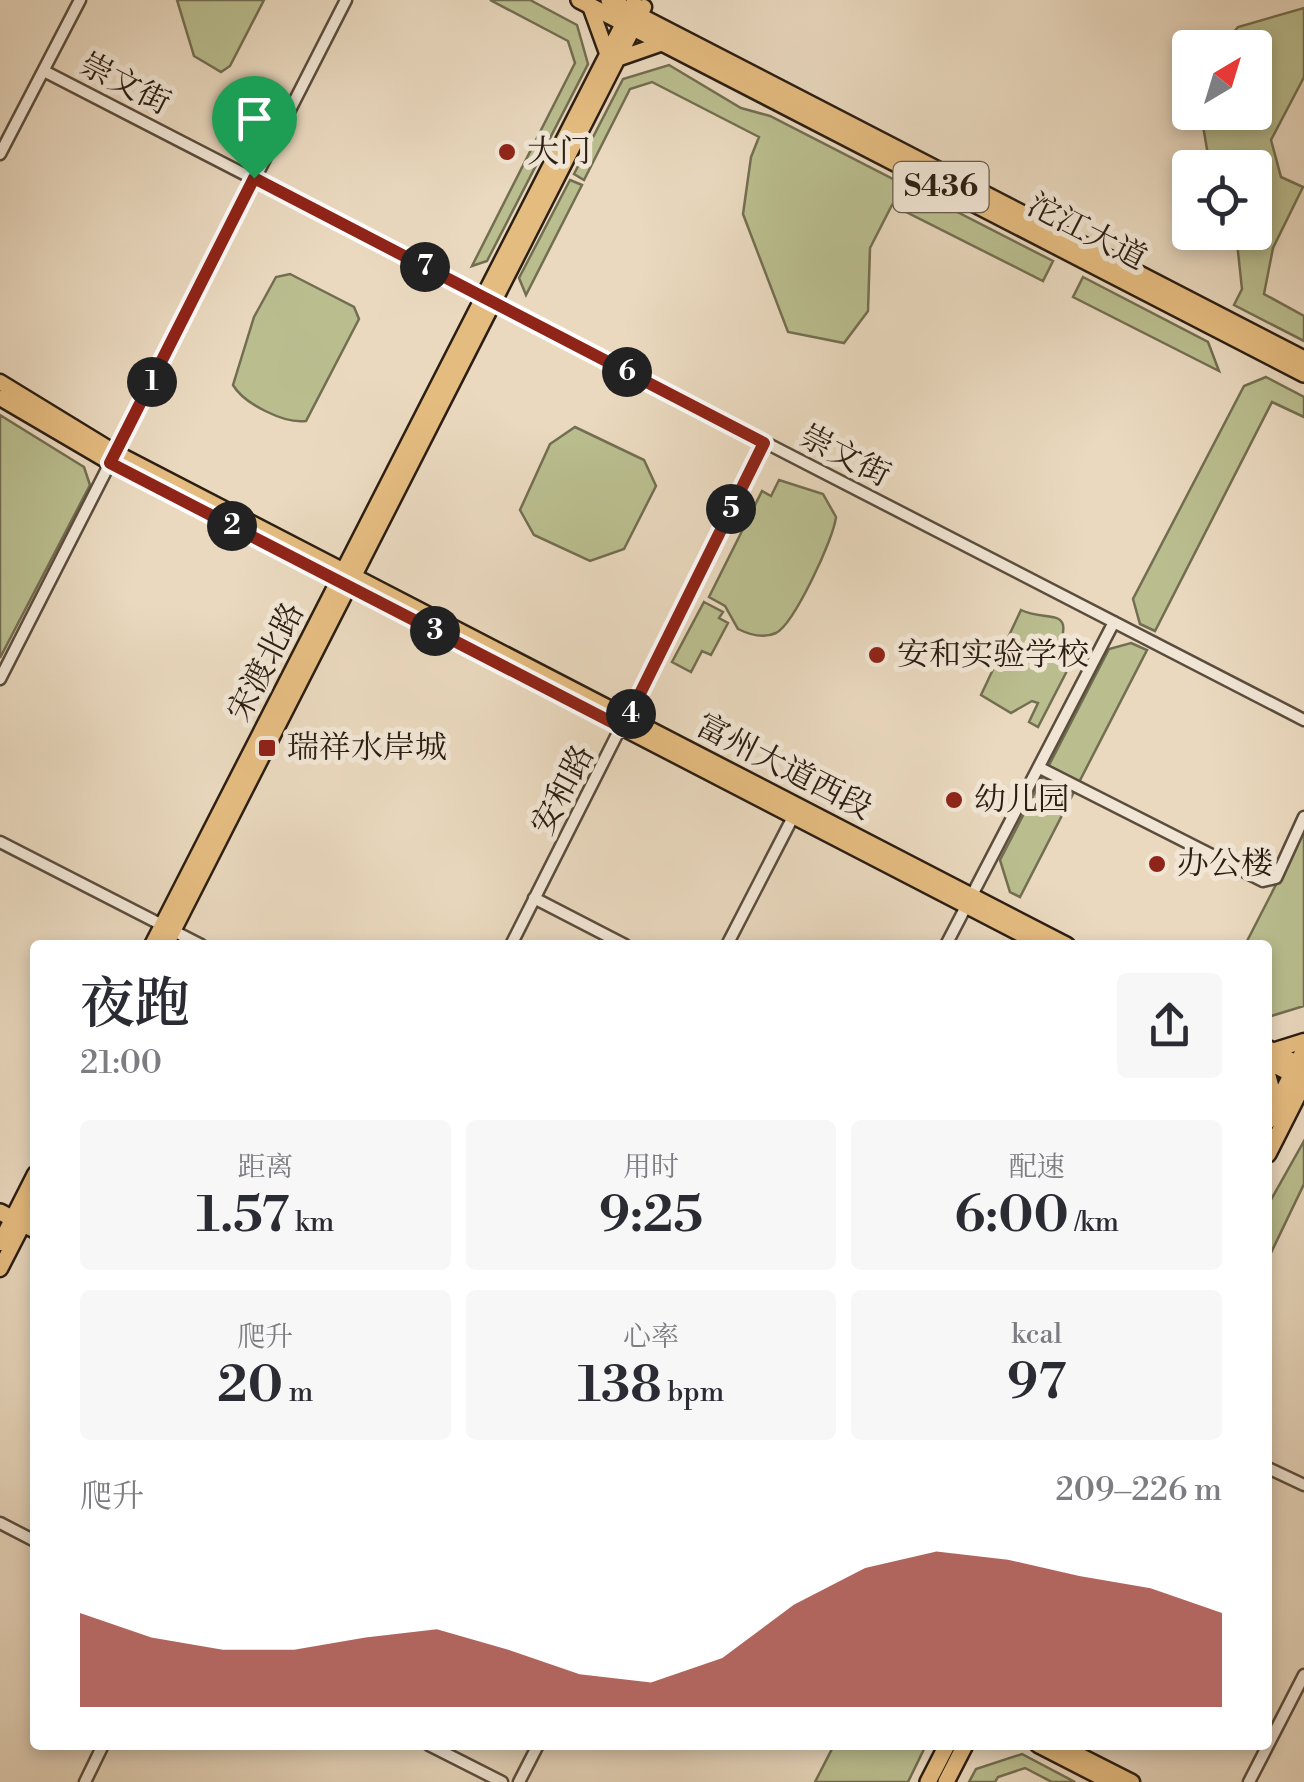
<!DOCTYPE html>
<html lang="zh">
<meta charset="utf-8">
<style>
body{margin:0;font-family:"Libre Bodoni","Noto Serif SC",serif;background:#f7f7f7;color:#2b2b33;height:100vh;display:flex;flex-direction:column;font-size:38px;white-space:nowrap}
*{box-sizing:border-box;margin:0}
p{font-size:32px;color:#7c7c81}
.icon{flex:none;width:55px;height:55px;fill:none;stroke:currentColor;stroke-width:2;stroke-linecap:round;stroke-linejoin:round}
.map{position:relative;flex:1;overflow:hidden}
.drawer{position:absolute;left:30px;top:940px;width:1242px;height:810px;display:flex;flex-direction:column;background:#fff;border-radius:10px;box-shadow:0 5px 15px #0003}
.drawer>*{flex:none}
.needle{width:65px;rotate:38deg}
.tools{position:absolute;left:1172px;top:30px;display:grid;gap:20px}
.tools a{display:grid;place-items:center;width:100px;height:100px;border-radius:10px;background:#fff;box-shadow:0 5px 15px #0003;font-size:50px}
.pin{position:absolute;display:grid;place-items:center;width:85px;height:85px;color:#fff;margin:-102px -42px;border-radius:50% 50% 50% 0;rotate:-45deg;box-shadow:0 0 10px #0007}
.pin .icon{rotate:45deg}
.km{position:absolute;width:50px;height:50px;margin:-25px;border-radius:50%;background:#222;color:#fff;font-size:28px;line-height:50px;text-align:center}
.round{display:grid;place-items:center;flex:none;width:105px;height:105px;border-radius:10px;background:#f7f7f7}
.summary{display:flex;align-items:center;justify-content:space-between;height:170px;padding:0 50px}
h1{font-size:55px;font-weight:600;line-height:75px}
.figures{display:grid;grid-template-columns:repeat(3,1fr);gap:15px;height:170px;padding:10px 50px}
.figures div{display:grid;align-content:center;border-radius:10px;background:#f7f7f7;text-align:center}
.figures b{font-size:50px;font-weight:600}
.figures small{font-size:28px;font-weight:400}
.figures p{font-size:28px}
.chart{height:280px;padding:20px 50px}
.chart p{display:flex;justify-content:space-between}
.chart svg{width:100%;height:180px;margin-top:10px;fill:#8f2418;opacity:.7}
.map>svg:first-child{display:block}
.green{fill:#babe8f;stroke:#726e51;stroke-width:2.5}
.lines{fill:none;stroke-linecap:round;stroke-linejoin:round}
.minor-casing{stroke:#5b4d3e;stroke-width:15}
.major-casing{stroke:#2b1e13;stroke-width:19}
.highway-casing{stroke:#2b1e13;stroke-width:20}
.minor{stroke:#f1e6d5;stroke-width:10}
.major{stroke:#e5bc80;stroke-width:14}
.highway{stroke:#e5bc80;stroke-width:15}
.route-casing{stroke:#fff;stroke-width:20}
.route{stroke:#8f2418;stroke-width:12}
.poi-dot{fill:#8f2418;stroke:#f1e6d5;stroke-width:4}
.labels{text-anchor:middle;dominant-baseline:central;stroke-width:10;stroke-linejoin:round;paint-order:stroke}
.shield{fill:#f1e6d5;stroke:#665a4d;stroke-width:2.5}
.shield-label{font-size:30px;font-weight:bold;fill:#2b1e13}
.street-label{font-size:32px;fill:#2b1e13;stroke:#f1e6d5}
.poi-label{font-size:32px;fill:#2b1e13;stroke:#f1e6d5;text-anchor:start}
</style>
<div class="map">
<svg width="1304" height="1782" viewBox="0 0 1304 1782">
<rect width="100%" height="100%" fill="#ead9bf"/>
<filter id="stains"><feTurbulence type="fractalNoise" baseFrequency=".002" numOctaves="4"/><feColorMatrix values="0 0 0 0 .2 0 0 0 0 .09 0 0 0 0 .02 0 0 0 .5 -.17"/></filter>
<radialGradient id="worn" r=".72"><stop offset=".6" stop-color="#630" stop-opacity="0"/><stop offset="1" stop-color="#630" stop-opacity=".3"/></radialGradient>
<path class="green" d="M177,0H264L230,66L221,72L194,56Z
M490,0H530L577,25L588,64L487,261L472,266L575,63L568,41Z
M1304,8V77L1271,140L1281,177L1303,187L1273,248L1264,294L1304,316V341L1234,305L1242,289L1236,233L1255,232V168L1210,167L1201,114L1255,112V48L1221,47L1238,27Z
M669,65L741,108L770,116L1053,261L1043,281L892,205L870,248L868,311L844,343L788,332L743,214L751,157L759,137L652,82L630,89L584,180L574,174L623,79Z
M570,180L582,185L526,295L519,278Z
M290,274L354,307L359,319L306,421C285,424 244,404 233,385L254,317L276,277Z
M1083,277L1208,342L1219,371L1073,297Z
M1266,377L1304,397V417L1272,402L1155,631L1140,624L1133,599L1244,386Z
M0,415L84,467L90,485L0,658Z
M575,427L644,460L656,486L624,549L590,561L534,535L520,510L550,444Z
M779,480L823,494L836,517C834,538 794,624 776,633C763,639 750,635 738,629L725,606L709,597L762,491L771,496Z
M704,602L723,612L719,618L728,623L711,655L702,651L691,672L672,662Z
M1021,610C1047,623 1079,603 1055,657L1070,665L1038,727L1029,722L1038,703L1032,701L1011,713L981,695Z
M1131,643L1147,650L1020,897L1010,892L1000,860L1109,649Z
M1304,830V1006L1268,1017V945H1245Z
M1304,1141V1184L1268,1259V1205Z
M834,1745H926L908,1782H815Z
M1022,1754L1075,1782H1052L1025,1768L998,1777L995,1782H969L976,1769Z"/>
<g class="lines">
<g class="minor-casing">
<path id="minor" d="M44,71L1304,720
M0,154L80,0
M0,679L346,0
M1040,768L1263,881L1276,878L1304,817
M0,842L201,945
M534,898L625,945
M511,945L764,443
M727,945L793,817
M946,945L1114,622
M1268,1468L1304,1485
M0,1523L35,1541
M429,1745L502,1782
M85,1782L103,1745
M519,1782L538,1745
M1249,1782L1304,1675"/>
</g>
<g class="major-casing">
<path id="major" d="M590,6L607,53
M617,59L663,43
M0,382L116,453L1067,945
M0,398L111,463L1042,945
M152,945L634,2
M166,945L644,7
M1268,1048L1304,1067
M1272,1051L1304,1041
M1268,1062L1304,1081
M1268,1074L1276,1104
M0,1243L35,1174
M0,1269L35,1201
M1038,1745L1110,1782
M1059,1745L1132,1782"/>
</g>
<g class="highway-casing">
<path id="highway" d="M579,0L1304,374
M609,0L1304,359
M1268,1121L1304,1050
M1268,1154L1304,1083
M0,1212L35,1230
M928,1782L947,1745
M946,1782L965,1745"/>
</g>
<use href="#minor" class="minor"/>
<use href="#major" class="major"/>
<use href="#highway" class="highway"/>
</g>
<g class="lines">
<g class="route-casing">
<path id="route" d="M254,178L764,443L623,728L110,463Z"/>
</g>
<use href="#route" class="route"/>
</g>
<g class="poi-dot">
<circle cx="507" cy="152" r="10"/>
<circle cx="877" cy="655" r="10"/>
<rect x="257" y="738" width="20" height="20" rx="5"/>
<circle cx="954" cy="800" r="10"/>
<circle cx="1157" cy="864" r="10"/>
</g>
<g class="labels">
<rect class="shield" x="893.5" y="162" width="95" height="50" rx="8"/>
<g class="shield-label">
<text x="941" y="187">S436</text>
</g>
<g class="street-label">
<text transform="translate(125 84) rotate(27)">崇文街</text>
<text transform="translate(1087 232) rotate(27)">沱江大道</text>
<text transform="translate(845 456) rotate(27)">崇文街</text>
<text transform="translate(266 662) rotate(-63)">宋渡北路</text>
<text transform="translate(784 767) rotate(27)">富州大道西段</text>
<text transform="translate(563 790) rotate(-62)">安和路</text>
</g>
<g class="poi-label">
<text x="527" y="152">大门</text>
<text x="897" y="655">安和实验学校</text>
<text x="287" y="748">瑞祥水岸城</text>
<text x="974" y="800">幼儿园</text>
<text x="1177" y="864">办公楼</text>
</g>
</g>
<rect width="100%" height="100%" filter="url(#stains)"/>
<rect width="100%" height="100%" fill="url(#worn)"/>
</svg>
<div class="tools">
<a><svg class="needle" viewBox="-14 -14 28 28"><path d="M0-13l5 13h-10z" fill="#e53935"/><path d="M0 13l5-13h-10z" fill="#7c7c81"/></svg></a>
<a><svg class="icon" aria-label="locate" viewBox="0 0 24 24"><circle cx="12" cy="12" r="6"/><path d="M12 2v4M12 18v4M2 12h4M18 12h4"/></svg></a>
</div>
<div class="pin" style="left:254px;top:178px;background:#1e9e55"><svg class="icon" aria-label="arrive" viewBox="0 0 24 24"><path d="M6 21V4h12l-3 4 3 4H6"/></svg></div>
<b class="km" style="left:152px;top:382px">1</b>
<b class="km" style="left:232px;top:526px">2</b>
<b class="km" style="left:435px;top:631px">3</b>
<b class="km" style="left:631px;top:714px">4</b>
<b class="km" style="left:731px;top:509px">5</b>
<b class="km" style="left:627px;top:372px">6</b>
<b class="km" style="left:425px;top:267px">7</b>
<section class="drawer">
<div class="summary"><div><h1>夜跑</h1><p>21:00</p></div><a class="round"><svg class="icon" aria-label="share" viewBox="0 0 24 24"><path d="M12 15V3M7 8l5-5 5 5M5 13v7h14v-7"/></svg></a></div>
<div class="figures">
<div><p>距离</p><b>1.57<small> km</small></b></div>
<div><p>用时</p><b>9:25</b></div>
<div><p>配速</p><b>6:00<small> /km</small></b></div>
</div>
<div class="figures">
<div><p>爬升</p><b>20<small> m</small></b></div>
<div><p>心率</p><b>138<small> bpm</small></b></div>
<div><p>kcal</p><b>97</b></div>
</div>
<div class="chart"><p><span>爬升</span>209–226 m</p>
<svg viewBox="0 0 160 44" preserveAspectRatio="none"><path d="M0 44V21L10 27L20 30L30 30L40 27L50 25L60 30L70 36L80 38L90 32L100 19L110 10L120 6L130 8L140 12L150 15L160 21V44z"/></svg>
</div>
</section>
</div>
